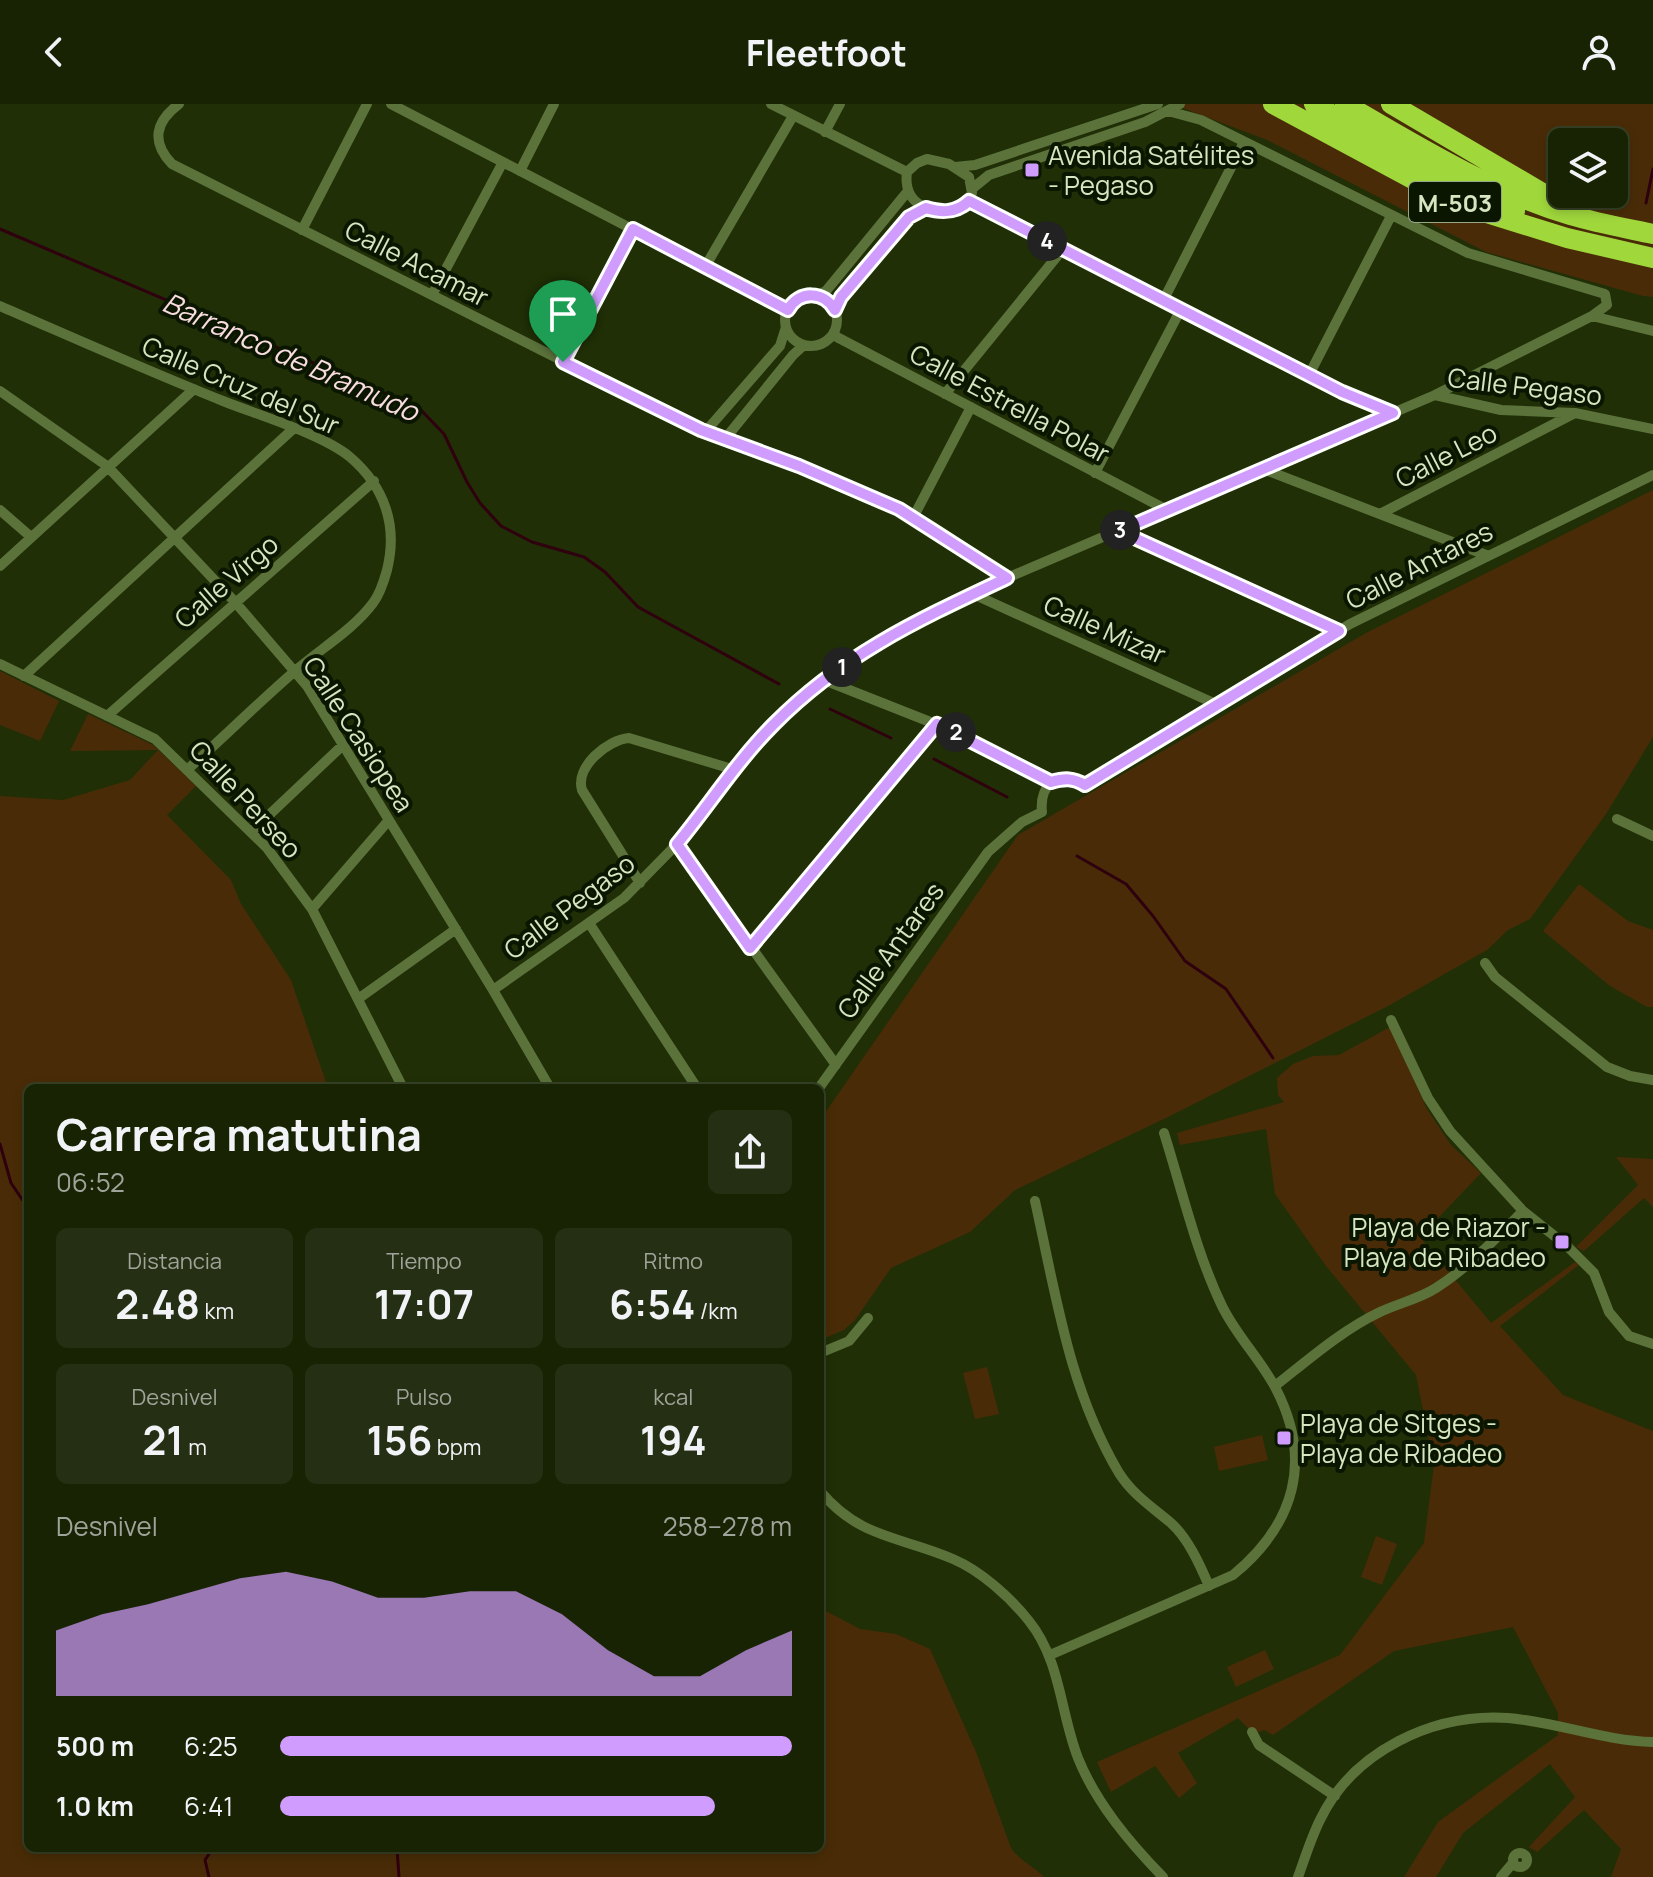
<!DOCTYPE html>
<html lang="es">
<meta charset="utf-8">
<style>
body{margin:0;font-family:Manrope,sans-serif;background:#252f13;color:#f1f3f6;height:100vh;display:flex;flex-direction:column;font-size:30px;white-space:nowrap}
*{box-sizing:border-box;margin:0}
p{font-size:26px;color:#9fa49a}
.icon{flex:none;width:44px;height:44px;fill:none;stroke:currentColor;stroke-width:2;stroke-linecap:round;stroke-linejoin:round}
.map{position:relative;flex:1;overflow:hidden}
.details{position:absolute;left:24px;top:980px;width:800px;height:768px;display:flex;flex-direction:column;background:#182304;border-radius:12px;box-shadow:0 4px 12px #0003,0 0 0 2px #364026}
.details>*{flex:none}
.tools{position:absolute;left:1548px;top:24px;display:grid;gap:16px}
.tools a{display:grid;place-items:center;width:80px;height:80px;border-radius:12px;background:#182304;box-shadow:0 4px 12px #0003,0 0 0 2px #364026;font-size:40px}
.pin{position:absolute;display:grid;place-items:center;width:68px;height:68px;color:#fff;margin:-82px -34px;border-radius:50% 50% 50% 0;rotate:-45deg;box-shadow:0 0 8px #0007}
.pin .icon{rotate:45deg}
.km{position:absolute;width:40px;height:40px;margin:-20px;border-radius:50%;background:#222;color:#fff;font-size:22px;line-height:40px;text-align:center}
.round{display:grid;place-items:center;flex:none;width:84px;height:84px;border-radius:12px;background:#252f13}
.overview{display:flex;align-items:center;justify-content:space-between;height:136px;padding:0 32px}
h1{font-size:44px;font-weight:700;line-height:60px}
.stats{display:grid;grid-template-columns:repeat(3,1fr);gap:12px;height:136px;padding:8px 32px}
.stats div{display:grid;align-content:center;border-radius:12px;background:#252f13;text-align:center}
.stats b{font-size:40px;font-weight:700}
.stats small{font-size:22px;font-weight:400}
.stats p{font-size:22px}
.chart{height:224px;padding:16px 32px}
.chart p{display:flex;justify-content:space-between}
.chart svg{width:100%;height:144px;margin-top:8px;fill:#d09dfe;opacity:.7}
ul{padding:0 32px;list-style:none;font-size:26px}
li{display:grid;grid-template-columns:128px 96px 1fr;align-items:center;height:60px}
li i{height:20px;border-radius:10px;background:#d09dfe}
header{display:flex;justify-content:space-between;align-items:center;height:104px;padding:0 32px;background:#182304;font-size:36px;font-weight:700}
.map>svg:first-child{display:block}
.green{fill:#492c07;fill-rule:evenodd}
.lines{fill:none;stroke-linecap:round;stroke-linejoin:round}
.stream{stroke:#2f010f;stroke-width:3}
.street{stroke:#5b723b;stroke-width:10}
.highway{stroke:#a0d83c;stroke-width:20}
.route-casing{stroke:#fff;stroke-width:16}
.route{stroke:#d09dfe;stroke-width:10}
.poi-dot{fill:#d09dfe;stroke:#0b1600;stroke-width:3}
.labels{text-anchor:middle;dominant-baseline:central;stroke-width:8;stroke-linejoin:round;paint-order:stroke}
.shield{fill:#0b1600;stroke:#98a886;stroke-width:2}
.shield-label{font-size:24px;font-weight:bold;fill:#d5e6c0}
.poi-label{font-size:26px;fill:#d5e6c0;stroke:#0b1600;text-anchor:start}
.street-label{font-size:26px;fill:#d5e6c0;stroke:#0b1600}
.water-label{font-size:28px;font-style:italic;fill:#f8dce0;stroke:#0b1600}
</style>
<header><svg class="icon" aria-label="back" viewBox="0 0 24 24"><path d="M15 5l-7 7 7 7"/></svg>Fleetfoot<svg class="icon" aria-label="person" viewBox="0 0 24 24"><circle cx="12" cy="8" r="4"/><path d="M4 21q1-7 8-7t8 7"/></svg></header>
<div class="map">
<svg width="1653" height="1773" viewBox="0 0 1653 1773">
<rect width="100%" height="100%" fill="#202f06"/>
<path class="green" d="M1172,0H1653V193L1643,192L1486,148L1267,36ZM1562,38H1614V90H1562Z
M1653,386V633L1606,710L1530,815L1508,826L1487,846L1388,902L1168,1013L1015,1086L970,1128L891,1164L855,1216L844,1226L820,1236V1016L1018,731L1366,529Z
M0,567L59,597L40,637L0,621Z
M88,610L153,641L196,682L167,711L231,776L241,800L291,876L328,984H28V1744H820V1504L860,1525L896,1530L930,1545L976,1648L1011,1744C1020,1757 1033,1762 1044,1773H0V692L63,696L130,676L158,646L70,647Z
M1579,780L1628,817L1653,826V903H1647L1610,882L1543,827Z
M1390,923L1427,1005L1451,1041L1481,1069L1420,1133L1491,1219L1575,1158L1579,1161L1500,1222L1563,1291L1653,1327V1773H1611L1621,1745L1584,1706L1537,1748L1529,1743L1575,1693L1550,1660L1463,1729L1436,1773H1404L1438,1718L1558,1631V1609L1513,1523L1394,1547L1273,1631L1264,1626L1254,1630L1238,1614L1178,1649L1197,1679L1179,1694L1155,1662L1111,1688L1097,1658L1340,1551L1424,1439L1434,1361L1416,1271L1326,1162L1275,1090L1266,1025L1180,1041L1177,1029L1284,998L1278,991L1277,974L1293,960L1313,952L1339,951Z
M1616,1053L1653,1055V1103L1644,1094L1584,1147L1576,1143L1638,1081Z
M987,1263L999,1310L975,1315L963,1269Z
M1262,1331L1268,1356L1219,1367L1214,1343Z
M1376,1432L1397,1440L1382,1481L1361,1473Z
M1265,1546L1274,1565L1236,1583L1227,1563Z"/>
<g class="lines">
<path class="stream" d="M1646,99L1653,65
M0,125L419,304L444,330L467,378L480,399L501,422L532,438L584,453L605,468L638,503L779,580
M830,605L891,634
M934,655L1007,693
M1077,752L1126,780L1153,812L1185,857L1226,885L1273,954
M0,1040L11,1079L28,1104
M397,1744L399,1773
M209,1773L205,1756L213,1744"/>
<path class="street" d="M179,0C155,18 151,38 172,60L682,317C757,350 836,373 910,410C944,427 976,453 1007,474
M391,0L788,206
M771,0L907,68
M1168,7L1201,16L1468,149L1605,190L1607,201L1592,212L1435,291
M825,28L840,0
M927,55L949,60L969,73L972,89L963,103C936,113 902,103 907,68L917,59Z
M955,63L975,61L1158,0
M520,67L554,0
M973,84L989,71L1145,18L1180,0
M969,97L1342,288L1393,309
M302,126L367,0
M705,163L793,12
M785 216a26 26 0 1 1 52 0a26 26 0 1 1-52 0Z
M432,191L503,58
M818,191L826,187L908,87
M1163,197L1244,38
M0,202C74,234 148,267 223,297C258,311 322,330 350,353C385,383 398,422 387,466C384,477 380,490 373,499C353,526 320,545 295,567C259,598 224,633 188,665
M835,206L841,193L909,113L926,104
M1592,212L1653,227
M833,231L1167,406
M563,258L633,125
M1309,271L1391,112
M0,287L107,362L235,498L307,582L493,886L550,984
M945,290L1063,145
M706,327L780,242L786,223
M725,335L793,251L804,241
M1263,365L1486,451
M1095,369L1181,205
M0,406L31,433
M1380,410L1573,310
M914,412L971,303
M1119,427L1339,527
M0,462L194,285
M973,490L1218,601
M0,560L155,635L267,744L312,805L403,984
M24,572L293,325
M824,576L948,625L1051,678
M107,612L374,377
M1617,715L1653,732
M251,728L343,641
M677,740L836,961
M640,779L582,686C575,663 607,636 629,634L732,665
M312,805L389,716
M589,819L697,984
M750,844L937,620
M1485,859L1495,873L1607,963L1630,972L1653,976
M493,886L624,794L677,740L732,665L774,620L815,583L865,545L914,517L1007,474L1435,291L1501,306L1575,309L1653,325
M358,895L456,825
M1391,916L1428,994L1450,1027L1523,1107L1567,1142L1594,1169L1609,1208L1629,1232L1653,1240
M819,984L988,748L1022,718L1042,708C1039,679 1060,665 1085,681L1350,520L1653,371
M1035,1097C1056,1191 1069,1285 1119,1369C1133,1391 1152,1403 1171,1419C1188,1434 1200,1461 1209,1482
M820,1249L849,1237L868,1214
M1275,1282C1308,1256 1342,1226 1380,1208C1399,1199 1419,1195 1436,1184C1469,1163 1496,1134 1523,1107
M820,1387C860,1435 900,1432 953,1455C981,1467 1010,1493 1029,1517C1061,1557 1060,1608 1078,1654C1096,1699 1130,1739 1163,1773
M1050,1551L1233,1471C1294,1421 1314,1357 1275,1283C1260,1255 1236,1231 1222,1202C1196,1148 1182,1086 1164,1029
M1252,1628L1259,1641L1335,1692
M1513 1756a7 7 0 1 1 14 0a7 7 0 1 1-14 0Z
M1298,1773C1305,1754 1311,1734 1320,1716C1353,1647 1433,1609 1508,1614C1557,1618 1604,1637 1653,1638
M1501,1773L1512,1760"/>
<path class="highway" d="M1273,0L1461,101L1567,134L1653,154
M1314,0C1379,38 1444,80 1515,107
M1345,0C1417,42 1490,87 1570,111C1597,119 1625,124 1653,130
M1391,0L1551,94"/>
</g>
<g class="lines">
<g class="route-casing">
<path id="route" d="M969,97L1342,288L1393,309L1119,427L1339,527L1085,681C1073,674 1065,674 1051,678L937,620L750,844L677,740C710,700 737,657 774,620C843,550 920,515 1007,474L899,405L799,362L701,326L563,258L633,125L788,206C799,186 824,187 835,206L841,193L909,113L926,104C942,109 956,109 969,97Z"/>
</g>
<use href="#route" class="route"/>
</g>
<g class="poi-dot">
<rect x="1024" y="58" width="16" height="16" rx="4"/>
<rect x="1554" y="1130" width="16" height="16" rx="4"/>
<rect x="1276" y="1326" width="16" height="16" rx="4"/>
</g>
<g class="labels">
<rect class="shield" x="1409" y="78" width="92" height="40" rx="6"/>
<g class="shield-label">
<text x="1455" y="98">M-503</text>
</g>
<g class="poi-label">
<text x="1048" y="51">Avenida Satélites<tspan x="1048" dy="30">- Pegaso</tspan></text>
<text x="1546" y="1123" text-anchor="end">Playa de Riazor -<tspan x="1546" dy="30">Playa de Ribadeo</tspan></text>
<text x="1300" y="1319">Playa de Sitges -<tspan x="1300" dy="30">Playa de Ribadeo</tspan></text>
</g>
<g class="street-label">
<text transform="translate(417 159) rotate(27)">Calle Acamar</text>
<text transform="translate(241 281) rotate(23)">Calle Cruz del Sur</text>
<text transform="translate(1525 282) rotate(7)">Calle Pegaso</text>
<text transform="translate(1010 299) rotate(28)">Calle Estrella Polar</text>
<text transform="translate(1446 351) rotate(-27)">Calle Leo</text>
<text transform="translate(1419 461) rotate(-27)">Calle Antares</text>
<text transform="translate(226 477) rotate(-41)">Calle Virgo</text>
<text transform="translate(1105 525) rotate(24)">Calle Mizar</text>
<text transform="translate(359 630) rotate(57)">Calle Casiopea</text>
<text transform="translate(246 695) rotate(47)">Calle Perseo</text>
<text transform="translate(569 802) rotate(-37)">Calle Pegaso</text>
<text transform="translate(890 846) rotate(-54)">Calle Antares</text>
</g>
<g class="water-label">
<text transform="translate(291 252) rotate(24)">Barranco de Bramudo</text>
</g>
</g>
</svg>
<div class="tools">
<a><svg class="icon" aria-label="layers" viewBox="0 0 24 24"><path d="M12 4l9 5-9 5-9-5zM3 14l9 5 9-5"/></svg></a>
</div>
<div class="pin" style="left:563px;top:258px;background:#1e9e55"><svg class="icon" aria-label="arrive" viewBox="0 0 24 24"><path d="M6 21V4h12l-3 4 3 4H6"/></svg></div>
<b class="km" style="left:842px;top:563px">1</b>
<b class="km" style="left:956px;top:628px">2</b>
<b class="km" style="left:1120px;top:426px">3</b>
<b class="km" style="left:1047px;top:137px">4</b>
<section class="details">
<div class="overview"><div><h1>Carrera matutina</h1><p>06:52</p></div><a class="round"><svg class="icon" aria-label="share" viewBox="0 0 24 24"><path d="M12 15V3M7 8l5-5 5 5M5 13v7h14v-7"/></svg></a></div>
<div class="stats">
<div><p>Distancia</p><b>2.48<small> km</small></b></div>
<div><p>Tiempo</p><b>17:07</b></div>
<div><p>Ritmo</p><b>6:54<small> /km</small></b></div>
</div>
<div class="stats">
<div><p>Desnivel</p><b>21<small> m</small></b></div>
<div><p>Pulso</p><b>156<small> bpm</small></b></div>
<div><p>kcal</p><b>194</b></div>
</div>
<div class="chart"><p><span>Desnivel</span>258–278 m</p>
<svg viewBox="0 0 160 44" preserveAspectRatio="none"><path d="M0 44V24L10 19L20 16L30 12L40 8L50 6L60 9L70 14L80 14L90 12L100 12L110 19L120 30L130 38L140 38L150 30L160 24V44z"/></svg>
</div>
<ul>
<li><b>500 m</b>6:25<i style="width:100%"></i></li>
<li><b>1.0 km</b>6:41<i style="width:85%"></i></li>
</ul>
</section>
</div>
